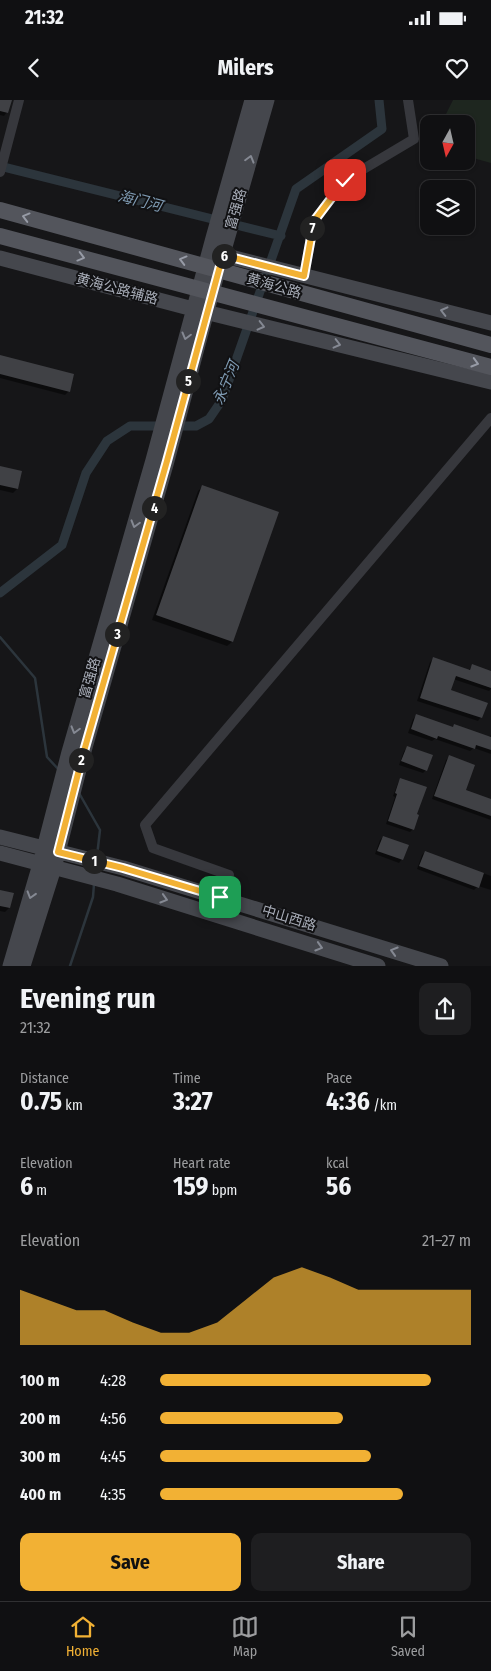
<!DOCTYPE html>
<meta charset="utf-8">
<style>
body{margin:0;font-family:"Fira Sans Condensed","Noto Sans SC",sans-serif;background:#1e1e20;color:#f1f3f6;height:100vh;display:flex;flex-direction:column;font-size:19px;white-space:nowrap}
*{box-sizing:border-box;margin:0}
p{font-size:16px;color:#9c9d9f}
.icon{flex:none;width:28px;height:28px;fill:none;stroke:currentColor;stroke-width:2;stroke-linecap:round;stroke-linejoin:round}
.map{position:relative;height:866px;overflow:hidden}
.details{display:flex;flex-direction:column;background:#101012;flex:1}
.details>*{flex:none}
.needle{width:32px;rotate:188deg}
.buttons{position:absolute;left:420px;top:15px;display:grid;gap:10px}
.buttons a{display:grid;place-items:center;width:55px;height:55px;border-radius:10px;background:#101012;box-shadow:0 1px 4px #0004,0 0 0 1px #303032;font-size:25px}
.pin{position:absolute;display:grid;place-items:center;width:42px;height:42px;color:#fff;margin:-21px;border-radius:10px;box-shadow:0 2px 8px #0006}
.km{position:absolute;width:25px;height:25px;margin:-12px;border-radius:50%;background:#222;color:#fff;font-size:14px;line-height:25px;text-align:center}
.round{display:grid;place-items:center;flex:none;width:52px;height:52px;border-radius:10px;background:#1e1e20}
.summary{display:flex;align-items:center;justify-content:space-between;height:85px;padding:0 20px}
h1{font-size:28px;font-weight:700;line-height:38px}
.metrics{display:grid;grid-template-columns:repeat(3,1fr);gap:8px;height:85px;padding:5px 20px}
.metrics div{display:grid;align-content:center}
.metrics b{font-size:25px;font-weight:700}
.metrics small{font-size:14px;font-weight:400}
.metrics p{font-size:14px}
.chart{height:140px;padding:10px 20px}
.chart p{display:flex;justify-content:space-between}
.chart svg{width:100%;height:90px;margin-top:5px;fill:#f2b134;opacity:.7}
.cta{display:flex;gap:10px;margin-top:auto;padding:10px 20px}
.cta a{flex:1;height:58px;border-radius:10px;background:#f2b134;color:#111;font-size:20px;font-weight:700;line-height:58px;text-align:center}
.cta a+a{background:#1e1e20;color:#f1f3f6}
ul{padding:0 20px;list-style:none;font-size:16px}
li{display:grid;grid-template-columns:80px 60px 1fr;align-items:center;height:38px}
li i{height:12px;border-radius:6px;background:#f2b134}
.status{display:flex;justify-content:space-between;align-items:center;height:35px;padding:0 25px;background:#101012;direction:ltr}
.status svg{height:14px;fill:currentColor}
header{display:flex;justify-content:space-between;align-items:center;height:65px;padding:0 20px;background:#101012;font-size:22px;font-weight:700}
.tab-bar{display:flex;justify-content:space-around;align-items:center;height:70px;border-top:1px solid #303032;background:#101012;font-size:14px;color:#9c9d9f}
.tab-bar a{display:grid;justify-items:center;gap:2px}
.tab-bar .selected{color:#f2b134}
.map>svg:first-child{display:block}
.green{fill:#1e261f}
.shadow{fill:#0007}
.lines{fill:none;stroke-linecap:round;stroke-linejoin:round}
.stream{stroke:#2c353c;stroke-width:2.5}
.canal{stroke:#2c353c;stroke-width:9}
.building{fill:#404145}
.minor{stroke:#37383d;stroke-width:10}
.secondary{stroke:#45474d;stroke-width:15}
.primary{stroke:#53555c;stroke-width:16}
.oneway{stroke:#858993}
.oneway2{stroke:#979ba6}
.route-casing{stroke:#fff;stroke-width:10}
.route{stroke:#f2b134;stroke-width:6}
.labels{text-anchor:middle;dominant-baseline:central;stroke-width:4;stroke-linejoin:round;paint-order:stroke}
.street-label{font-size:14px;fill:#a8adb8;stroke:#111113}
.water-label{font-size:15px;font-style:italic;fill:#7f9bb3;stroke:#111113}
</style>
<div class="status"><b>21:32</b><svg viewBox="0 0 49 12"><path d="M0 12V9h3v3zM5 12V6h3v6zM10 12V3h3v9zM15 12V0h3v12zM26 1h20v11H26zM47 4h2v5h-2z"/></svg></div>
<header><svg class="icon" aria-label="back" viewBox="0 0 24 24"><path d="M15 5l-7 7 7 7"/></svg>Milers<svg class="icon" aria-label="heart" viewBox="0 0 24 24"><path d="M12 20l-8-8c-3-5 5-10 8-4 3-6 11-1 8 4z"/></svg></header>
<div class="map">
<svg width="491" height="866" viewBox="0 0 491 866">
<rect width="100%" height="100%" fill="#161618"/>
<path class="green" d="M453,0H491V63L466,56V24H441Z"/>
<path class="shadow" d="M0,0H11L7,12L4,16L0,15Z
M0,256L69,291L65,295L0,278Z
M0,367L17,389L13,393L0,390Z
M203,386L232,542L227,546L152,520L198,391Z
M433,559L468,571L472,566L491,572V589L489,591L453,579L449,591L481,617L478,621L417,601L430,562Z
M416,616L452,628L488,638L491,635V654L474,648L470,651L435,639L432,641L408,633L413,619Z
M407,648L426,670L423,673L399,665L404,651Z
M449,657L464,691L491,700V720L432,699L446,660Z
M401,679L415,715L413,729L410,732L386,724L395,697L393,696L398,683Z
M383,737L402,759L399,763L375,754L380,740Z
M425,752L491,776V790L478,786L474,790L417,769L422,755Z
M0,791L9,808L5,812L0,811Z"/>
<g class="lines">
<path class="stream" d="M0,537L35,578L47,657L59,670
M79,693L100,730L97,756
M70,866L93,797L94,784"/>
<path class="canal" d="M0,66L281,136
M0,493L62,445L86,373L107,341L130,326H196L209,319L222,300L296,89L382,29L379,0"/>
</g>
<path class="building" d="M0,0H12L8,13L0,11Z
M0,255L74,274L70,292L0,274Z
M0,366L22,371L18,389L0,385Z
M202,385L279,412L233,542L156,515Z
M433,557L470,570L472,564L491,571V588L456,576L451,590L488,603L482,618L420,598Z
M416,614L453,627L454,624L491,637V650L476,645L475,649L438,636L437,639L411,629Z
M407,646L433,655L427,671L401,661Z
M449,655L475,665L466,690L491,699V716L434,696Z
M400,678L427,687L417,714L419,715L414,730L388,721L397,694L395,693Z
M383,736L409,745L403,760L377,751Z
M425,751L484,773L479,788L419,766Z
M0,790L14,793L10,808L0,806Z"/>
<g class="lines">
<path class="minor" d="M0,72L19,0
M304,176L314,121L345,80L414,39L408,0
M220,797L229,775L153,748L145,725L491,318"/>
<path class="secondary" d="M0,158L193,209L491,282
M215,160L223,155L491,223
M0,737L123,768L441,866
M0,753L117,784L378,866
M10,866L40,764L69,652L153,360L213,138L252,0
M23,866L54,768L82,658L167,361L212,192L267,0"/>
<path class="primary" d="M0,110L491,245
M0,136L491,267"/>
</g>
<defs><path id="oneway-chevron" d="M-2-3.5L2.5 0L-2 3.5" fill="none" stroke-width="1.6" stroke-linecap="round" stroke-linejoin="round" transform="scale(1.25)"/></defs>
<g class="oneway">
<use href="#oneway-chevron" transform="translate(250 59) rotate(-74)"/>
<use href="#oneway-chevron" transform="translate(444 211) rotate(-166)"/>
<use href="#oneway-chevron" transform="translate(261 226) rotate(14)"/>
<use href="#oneway-chevron" transform="translate(186 236) rotate(105)"/>
<use href="#oneway-chevron" transform="translate(337 244) rotate(14)"/>
<use href="#oneway-chevron" transform="translate(135 424) rotate(106)"/>
<use href="#oneway-chevron" transform="translate(75 630) rotate(106)"/>
<use href="#oneway-chevron" transform="translate(31 795) rotate(107)"/>
<use href="#oneway-chevron" transform="translate(164 799) rotate(17)"/>
<use href="#oneway-chevron" transform="translate(319 847) rotate(17)"/>
<use href="#oneway-chevron" transform="translate(394 851) rotate(-163)"/>
</g>
<g class="oneway2">
<use href="#oneway-chevron" transform="translate(26 117) rotate(-165)"/>
<use href="#oneway-chevron" transform="translate(81 157) rotate(15)"/>
<use href="#oneway-chevron" transform="translate(183 160) rotate(-165)"/>
<use href="#oneway-chevron" transform="translate(475 263) rotate(16)"/>
</g>
<g class="lines">
<g class="route-casing">
<path id="route" d="M220,797L123,768L58,752L82,658L167,361L223,155L304,176L314,121L345,80"/>
</g>
<use href="#route" class="route"/>
</g>
<g class="labels">
<g class="street-label">
<text transform="translate(236 109) rotate(-74)">富强路</text>
<text transform="translate(274 186) rotate(16)">黄海公路</text>
<text transform="translate(117 189) rotate(15)">黄海公路辅路</text>
<text transform="translate(90 578) rotate(-74)">富强路</text>
<text transform="translate(289 818) rotate(17)">中山西路</text>
</g>
<g class="water-label">
<text transform="translate(140 101) rotate(14)">海门河</text>
<text transform="translate(226 283) rotate(-67)">永宁河</text>
</g>
</g>
</svg>
<div class="buttons">
<a><svg class="needle" viewBox="-14 -14 28 28"><path d="M0-13l5 13h-10z" fill="#e53935"/><path d="M0 13l5-13h-10z" fill="#9c9d9f"/></svg></a>
<a><svg class="icon" aria-label="layers" viewBox="0 0 24 24"><path d="M12 4l9 5-9 5-9-5zM3 14l9 5 9-5"/></svg></a>
</div>
<div class="pin" style="left:220px;top:797px;background:#1e9e55"><svg class="icon" aria-label="arrive" viewBox="0 0 24 24"><path d="M6 21V4h12l-3 4 3 4H6"/></svg></div>
<div class="pin" style="left:345px;top:80px;background:#d93025"><svg class="icon" aria-label="check" viewBox="0 0 24 24"><path d="M5 12l5 5 9-10"/></svg></div>
<b class="km" style="left:94px;top:761px">1</b>
<b class="km" style="left:81px;top:660px">2</b>
<b class="km" style="left:117px;top:534px">3</b>
<b class="km" style="left:154px;top:408px">4</b>
<b class="km" style="left:188px;top:281px">5</b>
<b class="km" style="left:224px;top:156px">6</b>
<b class="km" style="left:312px;top:128px">7</b>
</div>
<section class="details">
<div class="summary"><div><h1>Evening run</h1><p>21:32</p></div><a class="round"><svg class="icon" aria-label="share" viewBox="0 0 24 24"><path d="M12 15V3M7 8l5-5 5 5M5 13v7h14v-7"/></svg></a></div>
<div class="metrics">
<div><p>Distance</p><b>0.75<small> km</small></b></div>
<div><p>Time</p><b>3:27</b></div>
<div><p>Pace</p><b>4:36<small> /km</small></b></div>
</div>
<div class="metrics">
<div><p>Elevation</p><b>6<small> m</small></b></div>
<div><p>Heart rate</p><b>159<small> bpm</small></b></div>
<div><p>kcal</p><b>56</b></div>
</div>
<div class="chart"><p><span>Elevation</span>21–27 m</p>
<svg viewBox="0 0 160 44" preserveAspectRatio="none"><path d="M0 44V17L10 22L20 27L30 27L40 33L50 38L60 38L70 33L80 22L90 11L100 6L110 11L120 17L130 17L140 17L150 17L160 17V44z"/></svg>
</div>
<ul>
<li><b>100 m</b>4:28<i style="width:87%"></i></li>
<li><b>200 m</b>4:56<i style="width:59%"></i></li>
<li><b>300 m</b>4:45<i style="width:68%"></i></li>
<li><b>400 m</b>4:35<i style="width:78%"></i></li>
</ul>
<div class="cta"><a>Save</a><a>Share</a></div>
</section>
<nav class="tab-bar">
<a class="selected"><svg class="icon" aria-label="home" viewBox="0 0 24 24"><path d="M3 11l9-7 9 7M6 9v11h12V9"/></svg>Home</a>
<a><svg class="icon" aria-label="map" viewBox="0 0 24 24"><path d="M3 6l6-2 6 2 6-2v14l-6 2-6-2-6 2zM9 4v14M15 6v14"/></svg>Map</a>
<a><svg class="icon" aria-label="saved" viewBox="0 0 24 24"><path d="M7 4h10v16l-5-4-5 4z"/></svg>Saved</a>
</nav>
